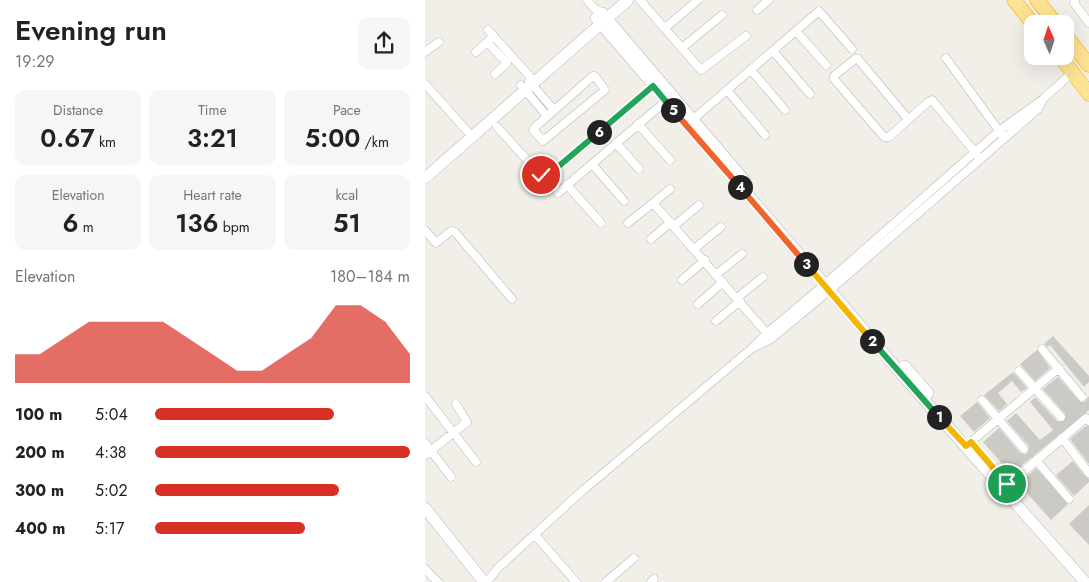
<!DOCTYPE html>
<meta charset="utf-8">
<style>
body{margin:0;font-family:Jost,sans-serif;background:#f6f6f6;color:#222;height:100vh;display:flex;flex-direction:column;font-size:19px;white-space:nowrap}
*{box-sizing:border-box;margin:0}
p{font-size:16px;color:#767676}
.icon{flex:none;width:28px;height:28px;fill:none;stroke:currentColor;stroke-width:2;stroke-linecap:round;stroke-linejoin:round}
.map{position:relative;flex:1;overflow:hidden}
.sheet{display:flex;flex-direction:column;background:#fff;width:425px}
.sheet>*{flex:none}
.needle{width:32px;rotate:357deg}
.tools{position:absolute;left:599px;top:15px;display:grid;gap:10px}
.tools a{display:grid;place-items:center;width:50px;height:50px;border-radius:10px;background:#fff;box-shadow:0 5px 20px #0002;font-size:25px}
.pin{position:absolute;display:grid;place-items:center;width:42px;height:42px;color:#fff;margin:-21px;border:2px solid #fff;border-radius:50%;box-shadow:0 1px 5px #0007}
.km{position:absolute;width:25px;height:25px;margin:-12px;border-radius:50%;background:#222;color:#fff;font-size:14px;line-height:25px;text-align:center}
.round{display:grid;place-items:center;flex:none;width:52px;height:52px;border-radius:10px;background:#f6f6f6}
.head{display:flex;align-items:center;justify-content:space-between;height:85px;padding:0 15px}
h1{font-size:28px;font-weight:600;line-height:38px}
.stats{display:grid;grid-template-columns:repeat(3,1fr);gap:8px;height:85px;padding:5px 15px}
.stats div{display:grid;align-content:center;border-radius:10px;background:#f6f6f6;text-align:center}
.stats b{font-size:25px;font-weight:600}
.stats small{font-size:14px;font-weight:400}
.stats p{font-size:14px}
.chart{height:140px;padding:10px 15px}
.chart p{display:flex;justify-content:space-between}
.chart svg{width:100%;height:90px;margin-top:5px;fill:#d93025;opacity:.7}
ul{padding:0 15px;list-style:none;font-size:16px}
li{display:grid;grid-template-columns:80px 60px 1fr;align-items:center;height:38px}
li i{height:12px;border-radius:6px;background:#d93025}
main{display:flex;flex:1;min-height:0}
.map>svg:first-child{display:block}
.building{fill:#cccac5}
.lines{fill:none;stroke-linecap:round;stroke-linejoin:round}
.street-casing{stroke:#b5b8bc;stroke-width:9}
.secondary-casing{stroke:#b6babf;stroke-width:12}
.highway-casing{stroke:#f9ab00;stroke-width:15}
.street{stroke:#fff;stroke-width:8}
.secondary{stroke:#fff;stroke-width:11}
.highway{stroke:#fde293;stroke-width:14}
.split-1-casing{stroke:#fff;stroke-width:10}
.split-2-casing{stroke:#fff;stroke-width:10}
.split-3-casing{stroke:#fff;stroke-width:10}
.split-4-casing{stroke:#fff;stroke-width:10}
.split-5-casing{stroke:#fff;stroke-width:10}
.split-6-casing{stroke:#fff;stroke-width:10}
.split-7-casing{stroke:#fff;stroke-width:10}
.split-1{stroke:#f5b400;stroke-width:6}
.split-2{stroke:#22a559;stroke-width:6}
.split-3{stroke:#f5b400;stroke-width:6}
.split-4{stroke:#f0652b;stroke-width:6}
.split-5{stroke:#f0652b;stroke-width:6}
.split-6{stroke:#22a559;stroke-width:6}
.split-7{stroke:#22a559;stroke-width:6}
</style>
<main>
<section class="sheet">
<div class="head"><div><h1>Evening run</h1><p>19:29</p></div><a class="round"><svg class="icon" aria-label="share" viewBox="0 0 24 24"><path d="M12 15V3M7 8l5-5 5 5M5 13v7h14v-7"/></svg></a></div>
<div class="stats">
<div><p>Distance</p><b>0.67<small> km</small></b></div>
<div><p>Time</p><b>3:21</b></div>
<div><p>Pace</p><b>5:00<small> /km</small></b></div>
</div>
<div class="stats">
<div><p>Elevation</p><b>6<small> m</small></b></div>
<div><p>Heart rate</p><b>136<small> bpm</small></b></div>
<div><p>kcal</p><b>51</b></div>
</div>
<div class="chart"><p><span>Elevation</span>180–184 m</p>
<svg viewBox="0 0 160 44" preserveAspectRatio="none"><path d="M0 44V30L10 30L20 22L30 14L40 14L50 14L60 14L70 22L80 30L90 38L100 38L110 30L120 22L130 6L140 6L150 14L160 30V44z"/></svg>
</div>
<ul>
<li><b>100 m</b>5:04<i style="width:70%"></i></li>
<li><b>200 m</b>4:38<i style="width:100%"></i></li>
<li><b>300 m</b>5:02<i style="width:72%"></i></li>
<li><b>400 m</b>5:17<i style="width:59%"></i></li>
</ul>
</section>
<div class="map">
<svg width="664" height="582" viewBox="0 0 664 582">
<rect width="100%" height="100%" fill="#f1efe8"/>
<path class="building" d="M628,336L664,376V382L659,387L625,345L623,347L619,344Z
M612,350L625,368L610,381L595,364Z
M588,372L602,388L596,392L587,381L573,393L582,404L574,411L559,395Z
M633,377L655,402H660L664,396V410L589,472L583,465L580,467L558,442L574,428L595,453L602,454L604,446L582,421L591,413L615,440L619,437L628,430L605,402L610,397L632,421H639L640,414L618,389Z
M552,402L565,418L549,432L535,416Z
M661,426H664V464L645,439Z
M648,461L660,476L664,479V482L649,496L631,475Z
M611,468L643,504L626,520L594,484Z
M664,505V545L644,524Z"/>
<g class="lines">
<g class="street-casing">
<path id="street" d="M162,0L169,8L177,13
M215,0L276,70L321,36
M650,0L649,3L664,23
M332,10L344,0
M240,28L273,0
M63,30L109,81
M371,31L401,65
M69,36L62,42L82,63L70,74
M257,48L297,15
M348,51L385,94
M0,52L14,42
M51,52L62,42
M521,58L577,135
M326,70L360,110
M168,76H170L180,90L118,141L108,130L109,128Z
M104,81L129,110
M0,84L42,131
M96,85L122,116
M302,90L340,135
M618,99L613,109L404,291L346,339L326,349L342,333L399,285L574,131L618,99L648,72
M483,119L433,59H430L409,76V79L459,137H464L503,102L507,100L553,156
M265,122L394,11L427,49
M213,124L245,160
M72,127L116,175L121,177L228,86
M191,143L214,169
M167,164L199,201
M142,185L176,223
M133,193L241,101
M228,203L245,189
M203,223L228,203L345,337
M249,226L274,205
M0,230L11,243L26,231L30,232L87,299
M226,239L246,222
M269,249L296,227
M292,274L317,254
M257,280L280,260
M312,298L338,277
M273,304L298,282
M291,321L315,301
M617,349L657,397
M594,371L636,417
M0,396L51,462
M557,400L599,449
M637,438L664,473
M0,443L26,477
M541,446L634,368
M0,455L42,422L31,404
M611,460L644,499
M578,489L661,418L664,421
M110,535L151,582
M0,569L13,582
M62,582L72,569L156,492L326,349
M181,582L209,558
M226,582L229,579"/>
</g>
<g class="secondary-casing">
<path id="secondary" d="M177,13L320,181
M171,18L487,386L660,582
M0,178L203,0
M479,366L503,393
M0,508L59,582"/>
</g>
<g class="highway-casing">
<path id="highway" d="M589,0L608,24
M612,0L631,24
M640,35L664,65
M635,56L664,94"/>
</g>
<use href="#street" class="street"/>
<use href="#secondary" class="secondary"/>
<use href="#highway" class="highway"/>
</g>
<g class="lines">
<g class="split-1-casing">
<path id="split-1" d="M514,417L541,446L546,442L582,484"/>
</g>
<g class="split-2-casing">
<path id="split-2" d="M447,341L514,417"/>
</g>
<g class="split-3-casing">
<path id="split-3" d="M381,264L447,341"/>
</g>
<g class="split-4-casing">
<path id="split-4" d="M315,187L381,264"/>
</g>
<g class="split-5-casing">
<path id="split-5" d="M248,110L315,187"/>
</g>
<g class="split-6-casing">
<path id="split-6" d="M174,132L228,86L248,110"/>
</g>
<g class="split-7-casing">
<path id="split-7" d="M116,175L121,177L174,132"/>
</g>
<use href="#split-1" class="split-1"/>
<use href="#split-2" class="split-2"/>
<use href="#split-3" class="split-3"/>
<use href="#split-4" class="split-4"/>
<use href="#split-5" class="split-5"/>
<use href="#split-6" class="split-6"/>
<use href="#split-7" class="split-7"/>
</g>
</svg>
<div class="tools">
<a><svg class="needle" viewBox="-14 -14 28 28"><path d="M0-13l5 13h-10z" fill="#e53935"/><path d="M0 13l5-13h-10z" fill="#767676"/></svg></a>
</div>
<div class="pin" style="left:582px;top:484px;background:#1e9e55"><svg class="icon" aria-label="arrive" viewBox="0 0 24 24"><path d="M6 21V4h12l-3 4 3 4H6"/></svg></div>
<div class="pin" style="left:116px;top:175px;background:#d93025"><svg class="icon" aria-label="check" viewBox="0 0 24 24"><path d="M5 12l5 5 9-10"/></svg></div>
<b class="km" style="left:514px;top:417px">1</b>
<b class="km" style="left:447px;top:341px">2</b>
<b class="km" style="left:381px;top:264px">3</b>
<b class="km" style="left:315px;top:187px">4</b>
<b class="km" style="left:248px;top:110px">5</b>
<b class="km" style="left:174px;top:132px">6</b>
</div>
</main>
